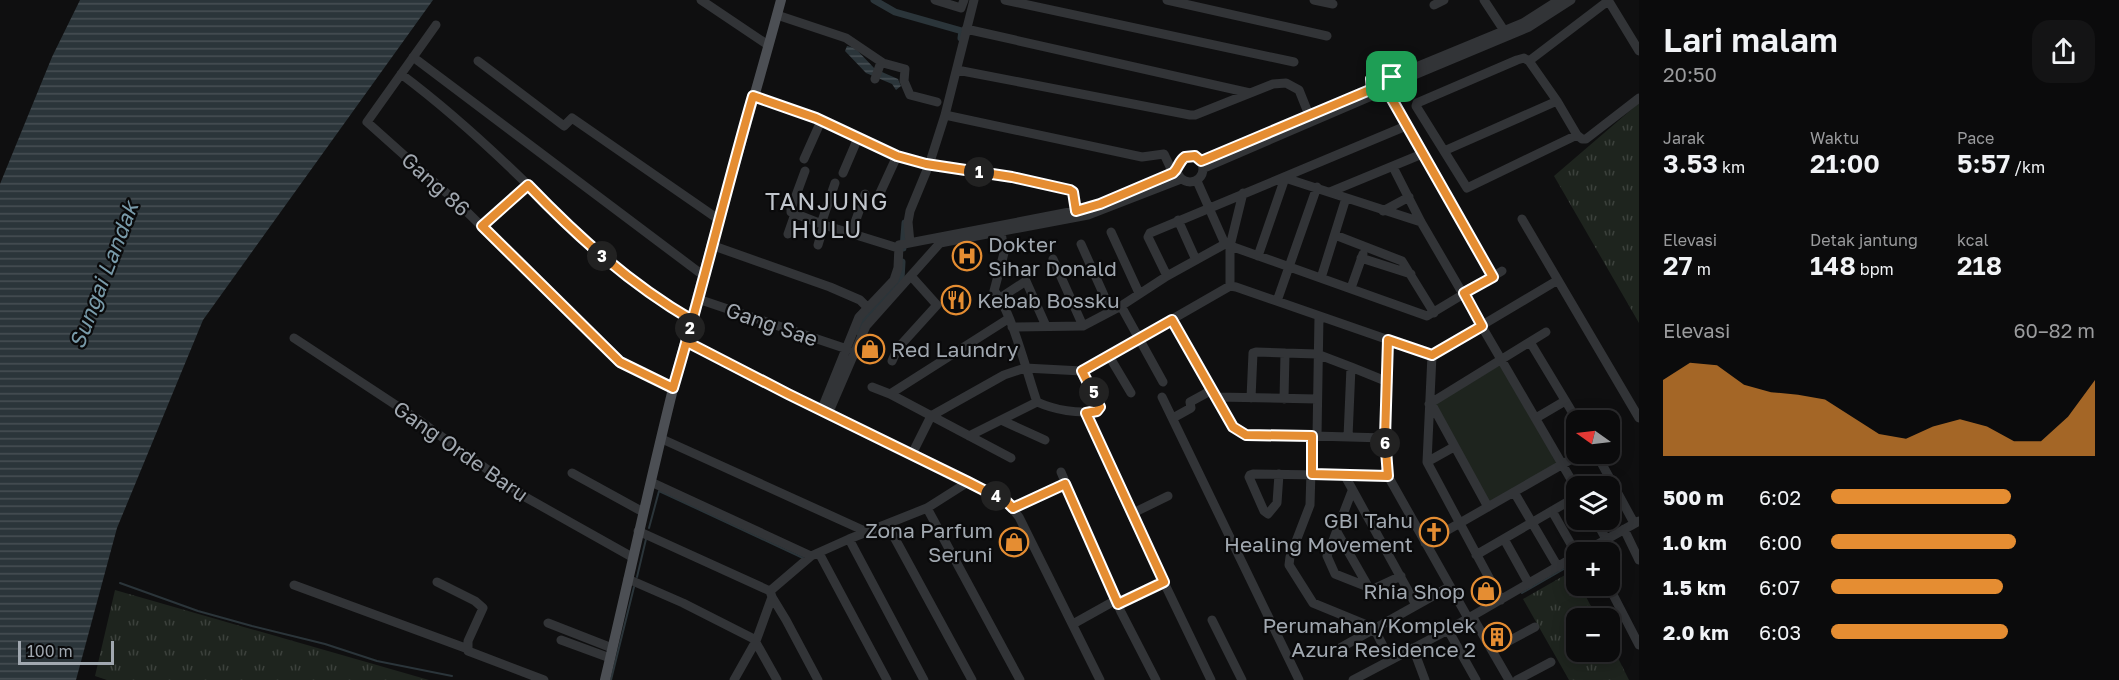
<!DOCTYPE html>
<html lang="id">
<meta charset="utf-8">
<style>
body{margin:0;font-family:"Golos Text",sans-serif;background:#141415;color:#f1f3f6;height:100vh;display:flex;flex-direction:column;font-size:22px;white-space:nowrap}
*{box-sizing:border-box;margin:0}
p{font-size:20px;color:#9a9b9d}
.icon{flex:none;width:33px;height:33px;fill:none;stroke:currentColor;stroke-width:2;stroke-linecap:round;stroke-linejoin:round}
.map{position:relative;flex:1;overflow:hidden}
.drawer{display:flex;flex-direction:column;background:#0b0b0c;width:480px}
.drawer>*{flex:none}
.needle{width:39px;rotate:284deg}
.controls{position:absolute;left:1566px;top:410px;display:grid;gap:12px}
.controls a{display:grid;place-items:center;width:54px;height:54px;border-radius:12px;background:#0b0b0c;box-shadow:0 3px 15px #0003,0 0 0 2px #2b2b2d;font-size:30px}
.scale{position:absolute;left:18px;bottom:15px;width:96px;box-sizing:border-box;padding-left:6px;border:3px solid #a1a8b0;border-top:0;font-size:16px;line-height:21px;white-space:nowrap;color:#a1a8b0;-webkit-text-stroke:4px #0a0a0b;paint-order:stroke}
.pin{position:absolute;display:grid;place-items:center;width:51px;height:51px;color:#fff;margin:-26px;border-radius:12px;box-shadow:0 3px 9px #0006}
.km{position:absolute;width:30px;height:30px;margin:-15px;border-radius:50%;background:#222;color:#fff;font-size:16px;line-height:30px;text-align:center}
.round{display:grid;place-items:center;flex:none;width:63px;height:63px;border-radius:18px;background:#141415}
.head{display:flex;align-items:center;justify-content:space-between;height:102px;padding:0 24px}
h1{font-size:33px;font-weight:600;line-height:45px}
.figures{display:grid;grid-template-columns:repeat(3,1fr);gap:9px;height:102px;padding:6px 24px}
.figures div{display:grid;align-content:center}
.figures b{font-size:26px;font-weight:600}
.figures small{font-size:16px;font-weight:400}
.figures p{font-size:16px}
.chart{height:168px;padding:12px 24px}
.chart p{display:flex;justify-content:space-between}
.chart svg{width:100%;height:108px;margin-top:6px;fill:#e58d32;opacity:.7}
ul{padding:0 24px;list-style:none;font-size:20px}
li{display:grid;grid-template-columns:96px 72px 1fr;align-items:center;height:45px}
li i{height:15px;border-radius:8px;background:#e58d32}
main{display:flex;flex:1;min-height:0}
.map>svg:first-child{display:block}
.grass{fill:url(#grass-tufts)}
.garden{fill:#1e241e}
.water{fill:url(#water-rules)}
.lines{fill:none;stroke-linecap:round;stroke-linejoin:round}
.stream{stroke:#2b353a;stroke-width:2}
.canal{stroke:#2b353a;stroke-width:7}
.minor{stroke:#323437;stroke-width:9}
.major{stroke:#4c4f54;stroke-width:10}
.route-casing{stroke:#fff;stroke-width:12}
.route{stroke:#e58d32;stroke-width:8}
.labels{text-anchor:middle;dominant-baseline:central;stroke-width:4.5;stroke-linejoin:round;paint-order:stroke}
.street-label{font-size:21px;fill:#a1a8b0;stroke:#0a0a0b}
.poi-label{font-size:21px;fill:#a1a8b0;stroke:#0a0a0b;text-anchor:end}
.water-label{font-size:22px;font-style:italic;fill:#799baa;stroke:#0a0a0b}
.quarter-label{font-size:24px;letter-spacing:1.5px;fill:#c1c6cd;stroke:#0a0a0b}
</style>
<main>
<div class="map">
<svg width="1639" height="680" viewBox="0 0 1639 680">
<defs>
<pattern id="grass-tufts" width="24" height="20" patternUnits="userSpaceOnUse" patternTransform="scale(1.5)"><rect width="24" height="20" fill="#1e241e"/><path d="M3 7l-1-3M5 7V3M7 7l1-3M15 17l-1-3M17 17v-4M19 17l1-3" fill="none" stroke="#3c413c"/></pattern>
<pattern id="water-rules" width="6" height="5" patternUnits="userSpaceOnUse" patternTransform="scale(1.5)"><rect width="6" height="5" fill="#2b353a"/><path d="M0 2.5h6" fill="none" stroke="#474f54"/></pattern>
</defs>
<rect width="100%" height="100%" fill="#0f0f10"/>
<path class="grass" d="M1639,103V323L1554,176Z
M1572,571L1576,579V585H1580L1597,618H1576V651H1610V642L1629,680H1569L1523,599Z
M115,590L429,680H107L95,676Z"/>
<path class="garden" d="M1502,364L1559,464L1489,503L1434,404Z"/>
<path class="water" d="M80,0H433L203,320L117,528L76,680H0V184L52,57Z
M847,46L855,48L875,69L898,79L901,86L896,90L892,84L866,73L845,51Z"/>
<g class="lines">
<path class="stream" d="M649,528L659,491L803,558
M1596,551L1606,545
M637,577L646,539
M120,583L198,611L252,626L325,644L377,661L452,676
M1522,593L1576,562
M611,680L634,587"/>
<path class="canal" d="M874,0L895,12L962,31L961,38
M903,248L905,223
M859,332L863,322L901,280L902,262"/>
<path class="minor" d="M701,0L768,45
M935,0L961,8L964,0
M1005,0L1294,62
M1167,0L1327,36
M1314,0L1333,4
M1484,0L1507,35
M1608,0L1639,51
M1434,5L1444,0
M777,15L846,38L883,63L905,69L904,81L910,95L937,102
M436,25L367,122L461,206L620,362L673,388
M966,29L1250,93
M413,57L704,276
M478,61L564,126L572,118L718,219
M1529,61L1557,101L1577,135L1582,139H1586L1639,98
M957,70L1190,115H1195L1273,84L1286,83L1299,90L1309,115
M1371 84a12 12 0 1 1 24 0a12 12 0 1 1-24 0Z
M401,74C445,107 487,145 526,183C541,198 555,214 571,229C608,264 648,294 692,320
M1392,77L1523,23L1559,0
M875,79L881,62
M1395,83L1529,27L1571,0
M1389,94L1422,154
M753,96L816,118L897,156L926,164L1012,177L1070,190L1073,192L1076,211
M1557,101L1444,151L1467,188L1577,135
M945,115L1142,157L1164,154L1173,173
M1444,151L1416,106L1417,103L1517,60L1524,58L1529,61L1608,1
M1177 169a13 13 0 1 1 26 0a13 13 0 1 1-26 0Z
M804,159L821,121
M1201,161L1356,96
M1393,167L1421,222L1576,488
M1204,168L1376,94
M805,171L791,209V212L824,225L898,248
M843,173L858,138
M1197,181L1225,244
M1330,192L1422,154L1493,277
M880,193L897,156
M1383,211L1409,197
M1522,219L1639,418
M1178,220L1196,260
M821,224L835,183
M482,226L528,185
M1001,231L1004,253L994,291C1011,308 1028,377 1037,402
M1111,232L1139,293
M788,234L795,214
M851,234L865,194
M1335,235L1402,261L1434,313
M910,243L908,222L910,211L929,165L945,115L974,0
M1081,244L1111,311
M711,245L830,287L860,300L867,307
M818,245L824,225
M1258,256L1285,178L1421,222
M1361,258L1411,274
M1053,259L1083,326
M1167,276L1148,237L1150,233L1406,126
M1321,278L1346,198
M1230,286V246L1243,193
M1351,288L1363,254
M1000,298L1026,281L1046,326
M698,299L847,349
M1277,301L1317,187
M1121,306L1163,382
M1172,320L1233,427L1242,434L1385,438
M1012,327L1083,326L1121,306L1167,276L1225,244L1427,316L1502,271
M294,338L417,419L527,498L632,557
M1388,340L1385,438L1388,476L1468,618
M687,342L788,394L1007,502L1019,517L1100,680
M1530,342L1577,420
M1432,355L1427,462L1501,600
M1109,356L1131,393
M892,361L898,348L937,305L911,276
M872,387L890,394L1011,458
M890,394L1008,319
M1162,397L1299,680
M1216,397L1317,399
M1251,398L1253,353L1256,352L1285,353
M1284,399L1285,353L1317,354L1351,367
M1431,403L1488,507
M1429,404L1546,332
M821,411L859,317L894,280L898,268L899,245L1085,209L1149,184L1177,170
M1086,413L1131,514L1211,680
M828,414L866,326L940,243L1088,215L1181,179
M1173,418L1191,408L1190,402L1212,390
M1536,418L1565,401
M1003,421L1045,440
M969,436L1037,402C1055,410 1078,414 1097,411L1100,407L1082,371
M1312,436L1310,505L1290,557L1289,565L1313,603L1374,628L1390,660
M1317,436L1319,316
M1348,437L1351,367L1388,382
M662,439L867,532
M1596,453L1634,523
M912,454L931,416L1004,375L1025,368L1082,371L1230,286L1236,287L1432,355L1558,280
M1427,462L1452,448H1455
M1061,472L1121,612L1156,680
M572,473L643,512
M1279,474L1277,503L1268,514L1264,511L1249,477L1250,475L1253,474L1388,476
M1345,476L1416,605
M651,482L811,556
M1352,491L1327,556L1335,574L1373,589L1401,576
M1514,492L1558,567
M927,508L1020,680
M1013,508L1065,484
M1552,511L1576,553
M1131,514L1168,496
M1595,519L1606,539
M887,524L972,680
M1624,529L1639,560
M638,531L770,591
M1337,532L1369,588
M849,539L924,680
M1504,539L1529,584
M1425,543L1582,453
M1584,552L1639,521
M819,553L887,680
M1476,555L1576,497
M628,579L683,603L754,639L777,680
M437,582L475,601L483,608L468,641V651L544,680
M294,585L468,649
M1608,585L1639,645
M770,591L811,556L849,539L927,508L968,482
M772,597L786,620L818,680
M1117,604L1164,582
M1472,616L1509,680
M1212,620L1242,680
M548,623L612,648
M1073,624L1116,600
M1448,630L1476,680
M561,640L610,658
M1340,648L1449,587
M1413,648L1425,680
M1492,650L1535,627
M734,680L756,641L772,597L770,591
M1353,680L1448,630L1576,556
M1517,680L1551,662"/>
<path class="major" d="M605,680C628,583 649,485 673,389C706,258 746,130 781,0"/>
</g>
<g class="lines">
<g class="route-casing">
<path id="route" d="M1392,77L1389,73L1379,72L1371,79L1372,89L1206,159L1201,161L1195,156L1185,157C1178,162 1179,168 1173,173L1100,204L1076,211L1073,192L1070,190L1012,177L926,164L897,156L816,118L753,96C725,193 702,291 673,388L620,362L482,226L528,185C578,237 630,284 692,320L687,342L788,394L968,482L1007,502L1013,508L1065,484L1118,604L1164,582L1086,413L1097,411L1100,407L1082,371L1172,320L1233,427L1246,435L1312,436V474L1388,476L1385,438L1388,340L1432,355L1482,326L1464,293L1493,277L1389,94L1394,87L1392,77"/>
</g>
<use href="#route" class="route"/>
</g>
<defs>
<g id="hospital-ring" transform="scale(1.5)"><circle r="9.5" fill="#0a0a0b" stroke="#e58d32" stroke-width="1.5"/><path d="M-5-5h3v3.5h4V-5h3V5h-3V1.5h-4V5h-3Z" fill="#e58d32"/></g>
<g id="restaurant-ring" transform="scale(1.5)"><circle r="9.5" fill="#0a0a0b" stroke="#e58d32" stroke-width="1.5"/><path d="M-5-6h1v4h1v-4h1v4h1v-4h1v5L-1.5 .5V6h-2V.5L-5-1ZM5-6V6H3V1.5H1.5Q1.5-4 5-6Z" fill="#e58d32"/></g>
<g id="shop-ring" transform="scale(1.5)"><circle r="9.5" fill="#0a0a0b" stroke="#e58d32" stroke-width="1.5"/><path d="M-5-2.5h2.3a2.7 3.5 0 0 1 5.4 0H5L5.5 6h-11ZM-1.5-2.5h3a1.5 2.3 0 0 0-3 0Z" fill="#e58d32"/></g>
<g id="church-ring" transform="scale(1.5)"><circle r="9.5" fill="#0a0a0b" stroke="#e58d32" stroke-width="1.5"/><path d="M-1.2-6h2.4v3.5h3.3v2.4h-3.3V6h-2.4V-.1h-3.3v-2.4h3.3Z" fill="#e58d32"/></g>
<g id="building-ring" transform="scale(1.5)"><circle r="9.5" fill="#0a0a0b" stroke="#e58d32" stroke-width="1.5"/><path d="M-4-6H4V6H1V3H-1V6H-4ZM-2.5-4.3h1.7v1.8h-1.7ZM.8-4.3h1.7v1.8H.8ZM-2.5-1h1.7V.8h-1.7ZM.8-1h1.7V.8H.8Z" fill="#e58d32"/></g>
</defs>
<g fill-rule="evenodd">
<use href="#hospital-ring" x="967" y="256"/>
<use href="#restaurant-ring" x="956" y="300"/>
<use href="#shop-ring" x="870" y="349"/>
<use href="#church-ring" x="1434" y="532"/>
<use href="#shop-ring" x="1014" y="542"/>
<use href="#shop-ring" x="1486" y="591"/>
<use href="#building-ring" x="1497" y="637"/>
</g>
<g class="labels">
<g class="street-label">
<text transform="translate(436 184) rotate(42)">Gang 86</text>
<text transform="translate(772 324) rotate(19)">Gang Sae</text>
<text transform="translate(461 451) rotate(35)">Gang Orde Baru</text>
</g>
<g class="poi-label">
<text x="988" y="244" text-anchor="start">Dokter<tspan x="988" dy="24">Sihar Donald</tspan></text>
<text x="977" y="300" text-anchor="start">Kebab Bossku</text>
<text x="891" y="349" text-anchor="start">Red Laundry</text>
<text x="1413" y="520">GBI Tahu<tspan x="1413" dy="24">Healing Movement</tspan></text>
<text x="993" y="530">Zona Parfum<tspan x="993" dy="24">Seruni</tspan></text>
<text x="1465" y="591">Rhia Shop</text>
<text x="1476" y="625">Perumahan/Komplek<tspan x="1476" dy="24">Azura Residence 2</tspan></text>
</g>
<g class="water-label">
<text transform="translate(103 275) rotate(-69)">Sungai Landak</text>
</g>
<g class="quarter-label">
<text x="827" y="200">TANJUNG<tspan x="827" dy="28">HULU</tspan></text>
</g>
</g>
</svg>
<div class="controls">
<a><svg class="needle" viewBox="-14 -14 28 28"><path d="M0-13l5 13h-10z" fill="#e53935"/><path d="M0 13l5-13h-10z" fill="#9a9b9d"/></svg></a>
<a><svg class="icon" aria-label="layers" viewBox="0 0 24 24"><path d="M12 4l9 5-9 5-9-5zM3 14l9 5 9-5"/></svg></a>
<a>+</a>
<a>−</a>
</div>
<div class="scale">100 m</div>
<div class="pin" style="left:1392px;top:77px;background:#1e9e55"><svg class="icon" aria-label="arrive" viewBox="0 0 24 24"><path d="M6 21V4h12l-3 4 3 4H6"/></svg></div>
<b class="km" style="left:979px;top:172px">1</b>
<b class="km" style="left:690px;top:328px">2</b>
<b class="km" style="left:602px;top:256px">3</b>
<b class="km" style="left:996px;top:496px">4</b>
<b class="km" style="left:1094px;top:392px">5</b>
<b class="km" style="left:1385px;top:443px">6</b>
</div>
<section class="drawer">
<div class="head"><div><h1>Lari malam</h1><p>20:50</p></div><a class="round"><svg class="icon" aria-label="share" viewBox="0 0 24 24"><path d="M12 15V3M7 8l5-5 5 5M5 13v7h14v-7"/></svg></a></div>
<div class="figures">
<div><p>Jarak</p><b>3.53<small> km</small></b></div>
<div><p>Waktu</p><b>21:00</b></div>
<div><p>Pace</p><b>5:57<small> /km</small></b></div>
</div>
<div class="figures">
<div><p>Elevasi</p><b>27<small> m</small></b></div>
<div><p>Detak jantung</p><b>148<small> bpm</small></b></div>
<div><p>kcal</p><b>218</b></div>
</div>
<div class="chart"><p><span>Elevasi</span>60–82 m</p>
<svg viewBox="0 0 160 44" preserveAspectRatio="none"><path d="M0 44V13L10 6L20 7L30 15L40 18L50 19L60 21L70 28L80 35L90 37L100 32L110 29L120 32L130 38L140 38L150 28L160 13V44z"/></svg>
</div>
<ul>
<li><b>500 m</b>6:02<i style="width:68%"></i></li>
<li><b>1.0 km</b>6:00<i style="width:70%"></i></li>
<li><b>1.5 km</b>6:07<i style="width:65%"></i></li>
<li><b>2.0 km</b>6:03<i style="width:67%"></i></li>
</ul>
</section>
</main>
